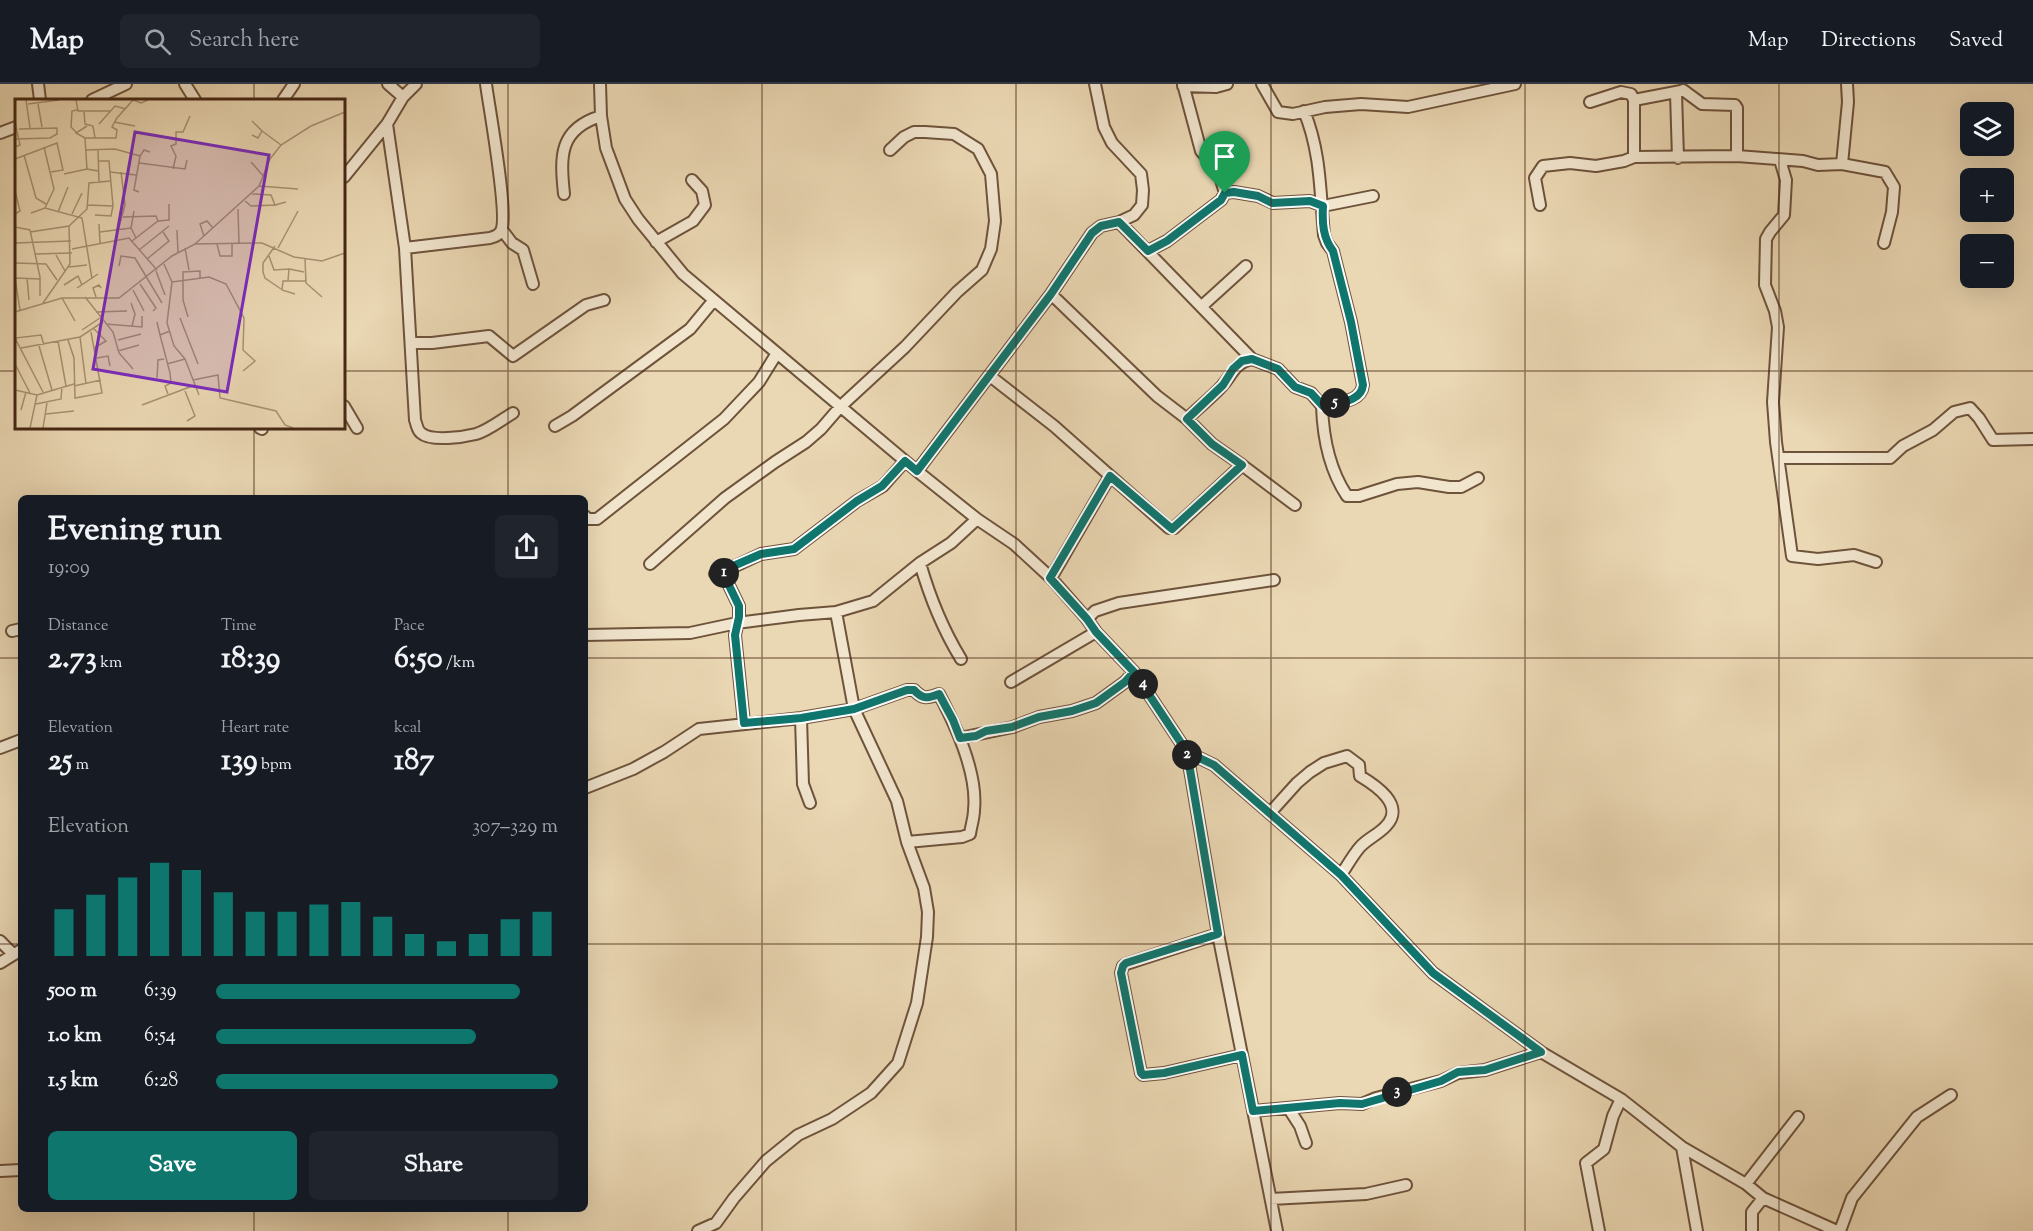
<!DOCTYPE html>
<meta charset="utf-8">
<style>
body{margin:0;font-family:"Sorts Mill Goudy",serif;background:#20242c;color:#f1f3f6;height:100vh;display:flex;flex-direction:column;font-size:22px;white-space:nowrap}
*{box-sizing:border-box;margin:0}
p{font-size:20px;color:#9ea1a6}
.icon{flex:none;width:33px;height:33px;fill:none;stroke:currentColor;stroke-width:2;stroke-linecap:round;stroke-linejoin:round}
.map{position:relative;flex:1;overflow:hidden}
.details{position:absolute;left:18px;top:411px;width:570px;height:717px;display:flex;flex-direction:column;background:#171b24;border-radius:9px;box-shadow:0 6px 24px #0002}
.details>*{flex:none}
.tools{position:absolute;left:1960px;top:18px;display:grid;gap:12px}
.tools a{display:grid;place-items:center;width:54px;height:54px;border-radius:9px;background:#171b24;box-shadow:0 6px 24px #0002;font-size:30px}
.pin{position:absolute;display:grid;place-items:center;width:51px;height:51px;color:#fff;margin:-62px -26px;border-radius:50% 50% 50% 0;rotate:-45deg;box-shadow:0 0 6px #0007}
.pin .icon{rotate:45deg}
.km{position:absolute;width:30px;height:30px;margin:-15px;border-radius:50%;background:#222;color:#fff;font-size:16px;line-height:30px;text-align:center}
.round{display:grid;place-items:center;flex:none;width:63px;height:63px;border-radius:9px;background:#20242c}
.head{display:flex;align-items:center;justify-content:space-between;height:102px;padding:0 30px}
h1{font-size:33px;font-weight:800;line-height:45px}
.stats{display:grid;grid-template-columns:repeat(3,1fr);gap:9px;height:102px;padding:6px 30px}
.stats div{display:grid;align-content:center}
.stats b{font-size:30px;font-weight:800}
.stats small{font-size:16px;font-weight:400}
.stats p{font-size:16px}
.chart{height:168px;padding:12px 30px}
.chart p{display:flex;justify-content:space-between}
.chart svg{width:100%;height:108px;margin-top:6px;stroke:#0f766e;stroke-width:6}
.action{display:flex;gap:12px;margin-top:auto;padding:12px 30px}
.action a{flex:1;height:69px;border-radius:9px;background:#0f766e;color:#fff;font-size:24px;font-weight:800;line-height:69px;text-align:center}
.action a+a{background:#20242c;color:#f1f3f6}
ul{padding:0 30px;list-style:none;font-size:20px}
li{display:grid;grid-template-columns:96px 72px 1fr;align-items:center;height:45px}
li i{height:15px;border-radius:8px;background:#0f766e}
header{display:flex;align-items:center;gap:36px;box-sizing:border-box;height:84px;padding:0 30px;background:#171b24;border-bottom:2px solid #363941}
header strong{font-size:28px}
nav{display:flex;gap:33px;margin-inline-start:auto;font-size:21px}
.search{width:420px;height:54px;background:#20242c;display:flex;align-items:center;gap:15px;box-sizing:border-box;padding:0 21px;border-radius:9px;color:#9ea1a6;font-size:22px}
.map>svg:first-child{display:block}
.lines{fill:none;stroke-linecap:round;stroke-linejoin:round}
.minor-casing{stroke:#6e533b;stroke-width:14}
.minor{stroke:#f1e5ce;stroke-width:10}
.route-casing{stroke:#fff;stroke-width:12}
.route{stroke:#0f766e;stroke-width:8}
.grid{fill:none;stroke:#452713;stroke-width:1.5;stroke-opacity:0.55}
.inset-road{fill:none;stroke:#a89173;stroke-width:1.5}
.view{fill:#7b2cbf;fill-opacity:0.15;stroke:#7b2cbf;stroke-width:3}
.inset-edge{fill:none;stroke:#452713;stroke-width:3}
</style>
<header>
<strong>Map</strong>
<div class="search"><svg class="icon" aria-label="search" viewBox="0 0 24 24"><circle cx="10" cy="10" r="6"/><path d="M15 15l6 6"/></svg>Search here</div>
<nav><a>Map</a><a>Directions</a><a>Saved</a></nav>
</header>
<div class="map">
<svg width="2033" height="1147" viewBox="0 0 2033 1147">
<rect width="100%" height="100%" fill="#ead7b3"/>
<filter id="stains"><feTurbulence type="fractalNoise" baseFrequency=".00333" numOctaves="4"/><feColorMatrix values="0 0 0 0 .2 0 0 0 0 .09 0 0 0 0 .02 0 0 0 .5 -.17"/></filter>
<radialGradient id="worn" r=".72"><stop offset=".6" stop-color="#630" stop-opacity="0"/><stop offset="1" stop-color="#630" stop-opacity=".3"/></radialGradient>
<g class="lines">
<g class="minor-casing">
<path id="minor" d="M38,0L40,16
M185,0L195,16
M388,0L403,13
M600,0L601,32L606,64L625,115L638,135L683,190L917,387L977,435L1014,460L1051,494L1087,535L1096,548L1134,588L1187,668L1218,850L1277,1147
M1262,0L1278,28L1293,30L1325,23L1361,20L1408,23L1515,0
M1183,2L1216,3L1227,0
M1683,6L1702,20L1735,21L1737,24V72
M1676,9L1678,74
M92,16L126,0
M283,16L294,0
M1634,16L1681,7
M1590,18L1621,8L1631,10L1634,16V73
M1304,27C1321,68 1320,108 1324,151L1327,159L1333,167L1336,179L1351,238L1363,301C1361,319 1337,318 1322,322
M387,40L405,164L415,336C417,341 417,346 421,349C431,358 464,353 476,350C489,346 501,336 513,329
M0,49L16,43
M1780,76L1786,96L1784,131L1770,148L1766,155L1765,201L1775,227L1778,243L1773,318L1776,358L1792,472L1818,475L1854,471L1876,478
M1842,80L1848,18L1847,0
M344,93L387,40L403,13L416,0
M1225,109L1234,108L1258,112L1273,119L1310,117L1323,122L1373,112
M564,110C560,72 559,45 601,32
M1540,121L1535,94L1543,82L1570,79L1596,82L1624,77L1634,73L1737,72L1803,77L1818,81L1842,80L1885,88L1894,103L1892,128L1884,159
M1119,138L1252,275L1278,285L1295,303L1311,309L1322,322C1323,353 1329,385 1347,412H1359L1397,400L1418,398L1449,403H1461L1478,394
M502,146L512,159L523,166L533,200
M656,158L693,137L705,121L702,107L692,96
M405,164L490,154C494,153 499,151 501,147C509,132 489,23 486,0
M1148,167L1167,157L1221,116L1225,109L1218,86L1201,67L1183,0
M1051,210L1157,312L1187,335L1212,360L1242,381L1295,421
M1202,222L1246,182
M411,259H432L489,252L513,272L586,221L604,216
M990,292L1054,342L1169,444H1174L1242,381
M344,322L357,344
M1187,335C1198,324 1211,314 1222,302C1233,290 1233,280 1252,275
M555,342L572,332L690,245L714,216
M260,344L262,345
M1779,374H1890L1903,362L1933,346L1954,328L1970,324L1979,334L1993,356L2033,355
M917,387L1051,210L1092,149L1101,142L1119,138L1134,131L1142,121L1143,106L1141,90L1112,59L1104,43L1095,0
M585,432L587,435H597L724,335L759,298L777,269
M920,479C930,514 942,544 961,575
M650,480L725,414L775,378L806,358L821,345L840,323L905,263L957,208L982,186L991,165L995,137L991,90L978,65L954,50L925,48H914L904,53L890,66
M723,489L739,522V533L735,551L744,639
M715,490L723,489L731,484L761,470L794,465L857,417L883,402L905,377
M1051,494L1110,392
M1087,535L1095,527L1119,519L1274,496
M12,547L21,545
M585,551L690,549L737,539L799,531L836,528L873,517L920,479L951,459L977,435
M1011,598L1096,548
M801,634L803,700L810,719
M960,654L1013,643L1039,633L1072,627L1096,619L1125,598L1134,588
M0,664L21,656
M1187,668L1214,681L1341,791L1433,889L1541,968L1621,1015L1682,1063L1746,1100L1763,1114L1837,1147
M585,704L633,685L664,668L699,645L801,634L854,625L907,606H914C923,616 928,614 939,610C956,642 978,689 974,726C974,734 971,742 970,750L962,753L907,758
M1270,729L1297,699L1310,688L1324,679L1347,672L1359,681L1360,692C1375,701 1406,721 1386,742C1379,750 1367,755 1360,763C1353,771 1347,782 1341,791
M1218,850L1126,880L1123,882L1121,889L1141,989L1143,991L1164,989L1242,971
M0,857L13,870
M0,879L21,866
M1289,1025L1300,1042L1306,1059
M1253,1027L1340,1019L1362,1020L1376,1014L1441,997L1458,989L1485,986L1541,968
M1682,1063L1697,1147
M0,1087L21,1086
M1746,1100L1798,1033
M1271,1115L1366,1110L1406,1101
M698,1147L716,1139L734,1114L766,1077L798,1051L832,1035L871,1009L898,979L917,919L927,853L928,828L924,804L907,758L897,717L854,625L836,528
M1599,1147L1586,1079L1604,1065L1613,1032L1621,1015
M1752,1147V1128L1763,1114
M1840,1147L1852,1114L1917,1033L1951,1011"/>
</g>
<use href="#minor" class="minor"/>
</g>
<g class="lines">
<g class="route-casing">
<path id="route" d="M1225,109L1221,116L1167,157L1148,167L1119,138L1101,142L1092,149L1051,210L917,387L905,377L882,402L857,417L794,465L761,470L731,483L723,489L739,522V533L735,551L744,639L801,634L854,625L907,606H914C923,616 928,614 939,610L953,636L960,654L976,652L986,647L1012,643L1039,633L1072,627L1096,619L1125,598L1134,588L1187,668L1218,850L1126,879L1123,882L1121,889L1141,989L1143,991L1164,989L1242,971L1253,1027L1340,1019L1362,1020L1441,997L1458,988L1485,986L1541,968L1433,889L1341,791L1214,681L1187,668L1134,588L1096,548L1087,535L1050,494L1110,392L1172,445L1242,381L1212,360L1187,335L1223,301L1233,285L1242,277L1252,275L1278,285L1295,303L1311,309L1323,322C1337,318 1361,319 1363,301L1351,238L1333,167C1323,154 1322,139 1323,122L1310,117L1272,119L1258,112L1234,108L1225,109"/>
</g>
<use href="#route" class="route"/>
</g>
<path class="grid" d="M254,0V16M508,0V414M762,0V1147M1016,0V1147M1271,0V1147M1525,0V1147M1779,0V1147M0,287H16M344,287H2033M254,344V414M0,574H21M585,574H2033M0,860H21M585,860H2033M254,1125V1147M508,1125V1147"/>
<g transform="translate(15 15)">
<rect width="330" height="330" fill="#ead7b3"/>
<path class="inset-road" d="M11,1L15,29M61,1L63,12H95M13,5L44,1M23,5L27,28M69,13L70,25L78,27L80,39M237,22L247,32L243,39L237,36M0,23L5,46L0,48M99,23L120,27M84,25L100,7L111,10M247,32L266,46M61,33L56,28L57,12L62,11M70,39L61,34L72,27M0,40L35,39L42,35V29L4,30M29,48L39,90L30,109M71,51L100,50L125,57M83,51L84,83M9,56L21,99L31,105M0,60L42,44L48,71L36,73M236,63L250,79M124,64L170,70L172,61M158,70L161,57L156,47L161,45V33H168L175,17M83,72L72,70L70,39H101L102,31L97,28L102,19L118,1L126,4L133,1M95,73L121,76M49,75L72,70M244,87L283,90M0,92L5,112L0,115M124,93L119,91L125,57L129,51L135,53M237,95L256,96L260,106L271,103M230,102L236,107L260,106M72,106L98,107M223,110L224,145M119,112L116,129L121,139M43,113L53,88M16,114L30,109L67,119L77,180M57,115L67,94M80,116L96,117L98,107L94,62H83M108,118L141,117L143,122M84,125L85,144M0,128L15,131L25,178V197M162,131L163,154M103,132L110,106L106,73M15,133L54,127L72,110L74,84L95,82M85,133L116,129M189,137L185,125L192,122L198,129M117,142L143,122L154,121V105M0,144L56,142M180,145L244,87L255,60L266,46L296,27L330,13M202,145L205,157H217V145M260,147L248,164V173L250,179L266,190M170,149L174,171M263,149L283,112M57,150L114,139L142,171M124,151L154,127M20,155L57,154M41,156L50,172M254,157L259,171L274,170M132,160L154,142L148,133M290,160L291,184L307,198M0,164L31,165L42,181M149,165L157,183L152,224L159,247L170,260L184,296M104,167L106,157L120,159L147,204M54,168L72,166M141,172L150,196M0,179L5,211M0,179L25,180M12,179L14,201M273,182L274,170L289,173M157,183L194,178L211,185L229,219L228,251L240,262L228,272M125,185L141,209L138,212M49,186L63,177L67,186M62,189L83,175M118,191L129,212M280,195L267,191L268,182H291M70,198L98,233L104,254L118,270M81,198L78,189L84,186L86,189M47,199L60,222M28,204L55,165L54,127M116,204L120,215L117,227M0,213L47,199H104L157,157L180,145L247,144L279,158L307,162L330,154M81,213L112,212M173,218L168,201V173L185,172V179M165,219L183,265M142,223L145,236L155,232M91,225L127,228V217M79,230L91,242L79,249M67,231L85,219M145,236L155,274L156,284L150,287L153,295M65,238L71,285M53,241L59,259L60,299L87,294L76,233M103,241L126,235M43,242L51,287M24,247L37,291M6,249L65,238L88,223M103,252L124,246M82,259L93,257L95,267M0,265L15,294M152,265L170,260M142,279L143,261L149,260M178,281L203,276L205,299L261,312L270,326L278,329M59,287L86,281M0,291L22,296L59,285M170,292L180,317L172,322M28,293L0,239L26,236L29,246M21,305L46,300L47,288M127,306L180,286M6,311L11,293M31,315L59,312M15,329L22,296M28,329L32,304"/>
<path class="view" d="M120,33L254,56L212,293L78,270Z"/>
<rect width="330" height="330" class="inset-edge"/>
</g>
<rect width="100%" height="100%" filter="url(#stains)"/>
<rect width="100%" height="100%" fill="url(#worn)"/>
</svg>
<div class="tools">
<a><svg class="icon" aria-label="layers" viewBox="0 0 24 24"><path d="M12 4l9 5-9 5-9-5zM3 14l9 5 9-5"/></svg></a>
<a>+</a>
<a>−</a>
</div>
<div class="pin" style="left:1225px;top:109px;background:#1e9e55"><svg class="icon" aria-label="arrive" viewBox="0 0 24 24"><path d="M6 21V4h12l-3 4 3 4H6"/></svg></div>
<b class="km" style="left:724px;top:489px">1</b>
<b class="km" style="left:1187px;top:671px">2</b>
<b class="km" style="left:1397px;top:1008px">3</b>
<b class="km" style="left:1143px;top:600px">4</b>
<b class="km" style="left:1335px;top:319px">5</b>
<section class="details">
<div class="head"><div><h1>Evening run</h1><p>19:09</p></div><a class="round"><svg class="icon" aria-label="share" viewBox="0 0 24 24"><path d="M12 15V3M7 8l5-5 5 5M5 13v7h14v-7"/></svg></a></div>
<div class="stats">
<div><p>Distance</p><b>2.73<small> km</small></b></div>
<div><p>Time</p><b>18:39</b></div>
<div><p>Pace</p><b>6:50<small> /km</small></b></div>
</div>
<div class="stats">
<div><p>Elevation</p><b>25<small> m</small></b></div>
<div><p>Heart rate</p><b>139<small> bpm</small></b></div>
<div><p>kcal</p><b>187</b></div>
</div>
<div class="chart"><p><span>Elevation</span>307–329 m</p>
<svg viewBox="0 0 160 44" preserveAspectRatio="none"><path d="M5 44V25M15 44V19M25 44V12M35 44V6M45 44V9M55 44V18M65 44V26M75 44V26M85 44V23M95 44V22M105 44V28M115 44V35M125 44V38M135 44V35M145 44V29M155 44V26"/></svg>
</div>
<ul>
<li><b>500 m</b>6:39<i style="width:89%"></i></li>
<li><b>1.0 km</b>6:54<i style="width:76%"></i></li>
<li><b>1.5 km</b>6:28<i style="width:100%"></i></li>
</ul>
<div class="action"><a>Save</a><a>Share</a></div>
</section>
</div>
